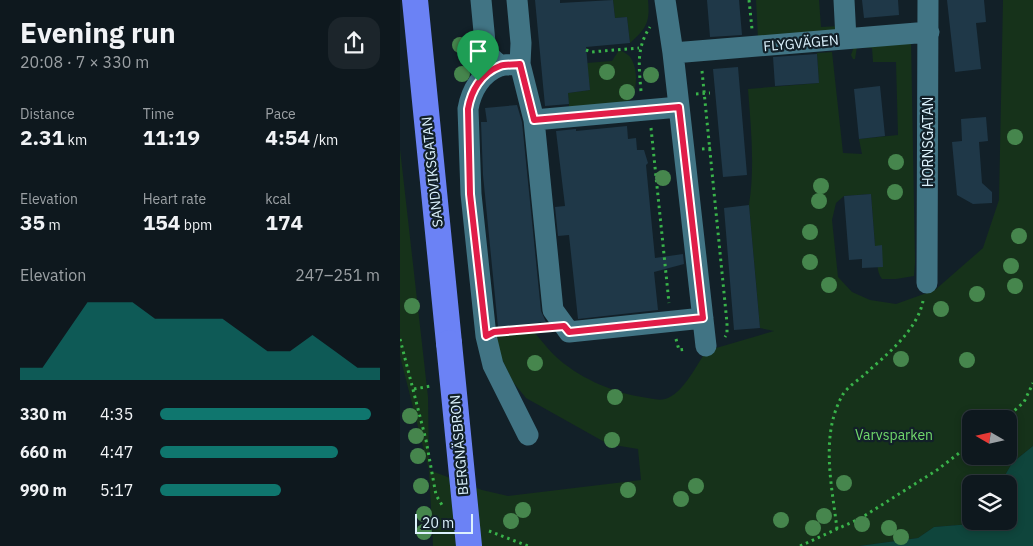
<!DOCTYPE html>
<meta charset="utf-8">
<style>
body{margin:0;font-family:"IBM Plex Sans",sans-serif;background:#1c252b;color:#f1f3f6;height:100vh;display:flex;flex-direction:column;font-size:19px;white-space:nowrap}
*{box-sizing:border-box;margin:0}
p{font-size:16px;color:#9ba0a4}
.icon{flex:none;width:28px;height:28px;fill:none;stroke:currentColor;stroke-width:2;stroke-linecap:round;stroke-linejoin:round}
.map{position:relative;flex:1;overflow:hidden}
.drawer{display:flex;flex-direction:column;background:#0e181e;width:400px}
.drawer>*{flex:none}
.needle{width:32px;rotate:279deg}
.buttons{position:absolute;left:562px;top:410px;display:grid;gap:10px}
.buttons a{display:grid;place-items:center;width:55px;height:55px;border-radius:10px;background:#0e181e;box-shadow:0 2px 8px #0003,0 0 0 1px #2e373c;font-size:25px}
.scale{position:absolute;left:15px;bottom:12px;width:58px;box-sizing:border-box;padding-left:5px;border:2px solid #dcf2fd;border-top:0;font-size:14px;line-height:18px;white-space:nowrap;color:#dcf2fd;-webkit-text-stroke:4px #122028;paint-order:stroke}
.pin{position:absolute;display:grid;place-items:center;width:42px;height:42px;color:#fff;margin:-51px -21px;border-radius:50% 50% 50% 0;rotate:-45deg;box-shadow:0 0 5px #0007}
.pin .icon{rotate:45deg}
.round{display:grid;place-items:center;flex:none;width:52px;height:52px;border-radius:15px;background:#1c252b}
.head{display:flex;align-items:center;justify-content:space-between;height:85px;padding:0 20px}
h1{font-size:28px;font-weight:700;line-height:38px}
.metrics{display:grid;grid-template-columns:repeat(3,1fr);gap:8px;height:85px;padding:5px 20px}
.metrics div{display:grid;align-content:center}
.metrics b{font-size:21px;font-weight:700}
.metrics small{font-size:14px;font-weight:400}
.metrics p{font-size:14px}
.chart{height:140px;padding:10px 20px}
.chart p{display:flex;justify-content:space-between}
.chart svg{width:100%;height:90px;margin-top:5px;fill:#0f766e;opacity:.7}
ul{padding:0 20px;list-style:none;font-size:16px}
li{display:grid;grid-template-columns:80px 60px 1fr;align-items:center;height:38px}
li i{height:12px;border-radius:6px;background:#0f766e}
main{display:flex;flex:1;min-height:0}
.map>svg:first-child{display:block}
.green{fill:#16321a;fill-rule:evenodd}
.water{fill:#0f453c}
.building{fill:#1f3848}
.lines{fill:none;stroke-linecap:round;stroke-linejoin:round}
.path{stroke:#39b34a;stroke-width:3;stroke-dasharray:2.5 4;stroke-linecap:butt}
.minor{stroke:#417484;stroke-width:21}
.major{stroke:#6b82f5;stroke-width:26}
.major-bridge{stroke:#6b82f5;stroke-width:26}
.tree{fill:#46864d}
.route-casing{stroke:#fff;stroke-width:10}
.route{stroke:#e11d48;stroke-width:6}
.labels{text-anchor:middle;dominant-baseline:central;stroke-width:4.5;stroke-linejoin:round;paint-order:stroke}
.street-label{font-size:14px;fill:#dcf2fd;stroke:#122028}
.park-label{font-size:14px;fill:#71d96c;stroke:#122028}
</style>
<main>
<section class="drawer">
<div class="head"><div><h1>Evening run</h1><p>20:08 · 7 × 330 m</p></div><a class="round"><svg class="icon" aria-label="share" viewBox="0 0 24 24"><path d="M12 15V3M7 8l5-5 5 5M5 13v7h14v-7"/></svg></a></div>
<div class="metrics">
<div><p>Distance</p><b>2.31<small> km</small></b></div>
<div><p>Time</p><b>11:19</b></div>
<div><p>Pace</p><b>4:54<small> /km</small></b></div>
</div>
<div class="metrics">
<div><p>Elevation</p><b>35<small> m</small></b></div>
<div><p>Heart rate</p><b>154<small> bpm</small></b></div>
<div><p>kcal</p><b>174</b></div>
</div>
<div class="chart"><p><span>Elevation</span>247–251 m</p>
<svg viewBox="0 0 160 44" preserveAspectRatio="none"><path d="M0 44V38L10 38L20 22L30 6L40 6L50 6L60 14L70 14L80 14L90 14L100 22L110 30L120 30L130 22L140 30L150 38L160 38V44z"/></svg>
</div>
<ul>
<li><b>330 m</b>4:35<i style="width:96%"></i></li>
<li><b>660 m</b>4:47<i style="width:81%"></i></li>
<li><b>990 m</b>5:17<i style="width:55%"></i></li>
</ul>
</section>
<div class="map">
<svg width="633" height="546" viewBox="0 0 633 546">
<rect width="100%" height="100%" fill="#122028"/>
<path class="green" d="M213,0H248C250,22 247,28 230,43L227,17L215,18Z
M356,0H419L421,27L441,26L440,32L358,39Z
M603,0H633V446L612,463L600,484H571V521H573L571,524L534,527L518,538L459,546H33L29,470L0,356V149L28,397L29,470L82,490L108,496L241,480L238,449L208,444L126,398L113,382L96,347L94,332L131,329C139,337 146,347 154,355C177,377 211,392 242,397C249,398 258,401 265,399C282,395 297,365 306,351L374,331L360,328L349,205C355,167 351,128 348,89L419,83L417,53L432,52L443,153L462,154L459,139L498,135L496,62H473L472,48L457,47L455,59H453L451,55L455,44L511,40L515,262L514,276L496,279H482C474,268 479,257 481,246H475L471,194L444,196L436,203L432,220L438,277L452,292L470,300L496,304L535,290L583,248L599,200ZM571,419H609V456H571Z
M219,50C224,52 230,55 232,60C238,71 238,95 227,102L169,107L168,93L190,90L187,63L212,61Z"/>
<path class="water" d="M633,446V546H459L518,538L534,527L571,524L573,521H609V484H600L612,463Z"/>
<path class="building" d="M135,0H160V3L213,0L215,18L227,17L230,43L186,47L190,90L168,93L169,104L145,106Z
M307,0H339L342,35L310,37Z
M462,0H498L499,15L464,18Z
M547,0H584L586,22L576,23L581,69L555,72Z
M417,54L419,83L375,86L373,57Z
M338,67L347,175L323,177L313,69Z
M480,86L485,136L459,139L454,89Z
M117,105L122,122L141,311L146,322L98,327L83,175L81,122H87L85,108Z
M586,117L588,141L579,142L582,183L592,192V203L573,204L557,195L552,142L562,141L561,119Z
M227,126L228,139L236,138L237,150H244L248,163L246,165L255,258L283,254L284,264L254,272L258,310L178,319L169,235L158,236L155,207L165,206L156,131L176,129V131Z
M471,194L475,246L482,245L483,267L462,268V259L449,260L444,196Z
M349,205L360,328L334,330L324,208Z"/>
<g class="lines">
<path class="path" d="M349,0L352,29
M186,50L191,52L239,48
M302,71L327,323V334L325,337
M241,91C239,67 236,48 250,27
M296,94L310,93
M251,128L269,303
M302,149L314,148
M105,331L141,328
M0,339L26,440L36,495L42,505
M276,339L279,350L286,349
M14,389L31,386
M605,419L624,402L633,383
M437,529C432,486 420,436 442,396C446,388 457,381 464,375C486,355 517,331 523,301
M89,531L128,546
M400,546L461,518L537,470L571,444"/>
<path class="minor" d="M81,0L86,53L100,66
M117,0L121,43L120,64L134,120L153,310L169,332L303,318
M265,0L273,53L306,346
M444,0L446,39
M273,53L529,32
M120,64C114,65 105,64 100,66C81,73 71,91 68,109L71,194L86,336L93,365L128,435
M134,120L279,107
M527,283L528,0"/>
<path class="major" d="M15,0L49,343"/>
<path class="major-bridge" d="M49,343L69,546"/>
</g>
<g class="tree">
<circle cx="60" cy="45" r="8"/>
<circle cx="207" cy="72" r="8"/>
<circle cx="62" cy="74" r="8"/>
<circle cx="251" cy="75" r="8"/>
<circle cx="227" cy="92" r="8"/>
<circle cx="615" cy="137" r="8"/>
<circle cx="496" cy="162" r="8"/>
<circle cx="263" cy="178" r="8"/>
<circle cx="421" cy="186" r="8"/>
<circle cx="495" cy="192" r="8"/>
<circle cx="419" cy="201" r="8"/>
<circle cx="410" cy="232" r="8"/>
<circle cx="619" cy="236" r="8"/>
<circle cx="410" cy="262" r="8"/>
<circle cx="611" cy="266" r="8"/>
<circle cx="429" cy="285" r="8"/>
<circle cx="615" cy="286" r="8"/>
<circle cx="577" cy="294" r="8"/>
<circle cx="12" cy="306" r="8"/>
<circle cx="541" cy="309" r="8"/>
<circle cx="501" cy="359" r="8"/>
<circle cx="567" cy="360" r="8"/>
<circle cx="135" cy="363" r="8"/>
<circle cx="215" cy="397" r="8"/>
<circle cx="10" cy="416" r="8"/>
<circle cx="16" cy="436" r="8"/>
<circle cx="212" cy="440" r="8"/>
<circle cx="18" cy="456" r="8"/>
<circle cx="444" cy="483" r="8"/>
<circle cx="21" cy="486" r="8"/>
<circle cx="296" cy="486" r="8"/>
<circle cx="228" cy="490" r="8"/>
<circle cx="281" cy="499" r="8"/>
<circle cx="123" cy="510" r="8"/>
<circle cx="24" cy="514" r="8"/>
<circle cx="424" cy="516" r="8"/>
<circle cx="381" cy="520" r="8"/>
<circle cx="111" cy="521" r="8"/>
<circle cx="462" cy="524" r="8"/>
<circle cx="413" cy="528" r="8"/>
<circle cx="489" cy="528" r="8"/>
<circle cx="24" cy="532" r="8"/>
<circle cx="501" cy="537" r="8"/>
</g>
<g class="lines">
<g class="route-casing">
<path id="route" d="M120,64L134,120L279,107L303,318L169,332L164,326L94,332L86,336L70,194L68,109C71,91 81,73 100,66C105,64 114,65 120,64Z"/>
</g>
<use href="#route" class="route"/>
</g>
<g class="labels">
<g class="street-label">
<text transform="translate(401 43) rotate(-5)">FLYGVÄGEN</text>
<text transform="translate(528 142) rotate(-90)">HORNSGATAN</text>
<text transform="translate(32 172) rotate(-96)">SANDVIKSGATAN</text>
<text transform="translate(59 445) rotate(-95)">BERGNÄSBRON</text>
</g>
<g class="park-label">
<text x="494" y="435">Varvsparken</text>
</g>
</g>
</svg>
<div class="buttons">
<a><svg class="needle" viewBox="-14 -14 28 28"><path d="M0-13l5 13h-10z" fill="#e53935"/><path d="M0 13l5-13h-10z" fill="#9ba0a4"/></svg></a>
<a><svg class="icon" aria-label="layers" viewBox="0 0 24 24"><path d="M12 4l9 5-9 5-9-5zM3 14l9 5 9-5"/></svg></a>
</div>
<div class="scale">20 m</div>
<div class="pin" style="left:78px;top:81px;background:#1e9e55"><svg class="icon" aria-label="arrive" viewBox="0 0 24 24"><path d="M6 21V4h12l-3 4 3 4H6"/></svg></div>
</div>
</main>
